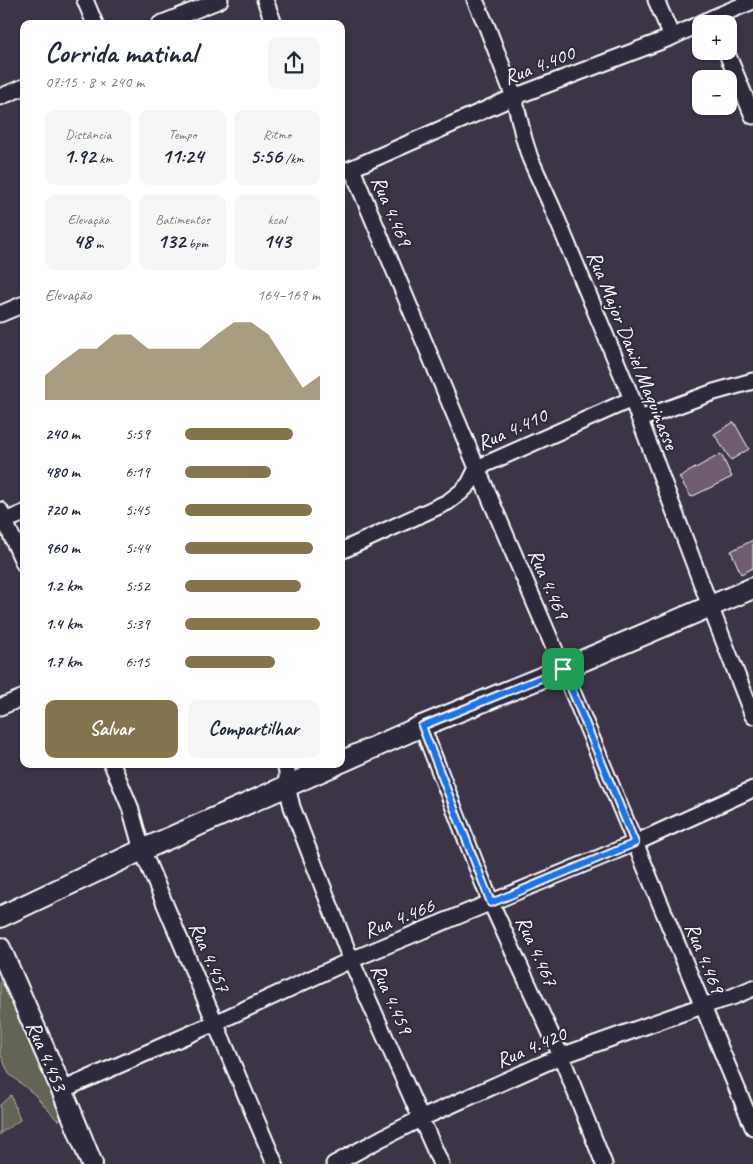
<!DOCTYPE html>
<html lang="pt">
<meta charset="utf-8">
<style>
body{margin:0;font-family:Caveat,sans-serif;background:#f6f6f7;color:#1f2937;height:100vh;display:flex;flex-direction:column;font-size:19px;white-space:nowrap}
*{box-sizing:border-box;margin:0}
p{font-size:16px;color:#747a83}
.icon{flex:none;width:28px;height:28px;fill:none;stroke:currentColor;stroke-width:2;stroke-linecap:round;stroke-linejoin:round}
.map{position:relative;flex:1;overflow:hidden}
.side{position:absolute;left:20px;top:20px;width:325px;height:748px;display:flex;flex-direction:column;background:#fff;border-radius:10px;box-shadow:0 1px 4px #0004}
.side>*{flex:none}
.buttons{position:absolute;left:692px;top:15px;display:grid;gap:10px}
.buttons a{display:grid;place-items:center;width:45px;height:45px;border-radius:10px;background:#fff;box-shadow:0 1px 4px #0004;font-size:25px}
.pin{position:absolute;display:grid;place-items:center;width:42px;height:42px;color:#fff;margin:-21px;border-radius:10px;box-shadow:0 2px 8px #0006}
.round{display:grid;place-items:center;flex:none;width:52px;height:52px;border-radius:10px;background:#f6f6f7}
.summary{display:flex;align-items:center;justify-content:space-between;height:85px;padding:0 25px}
h1{font-size:28px;font-weight:700;line-height:38px}
.stats{display:grid;grid-template-columns:repeat(3,1fr);gap:8px;height:85px;padding:5px 25px}
.stats div{display:grid;align-content:center;border-radius:10px;background:#f6f6f7;text-align:center}
.stats b{font-size:21px;font-weight:700}
.stats small{font-size:14px;font-weight:400}
.stats p{font-size:14px}
.chart{height:140px;padding:10px 25px}
.chart p{display:flex;justify-content:space-between}
.chart svg{width:100%;height:90px;margin-top:5px;fill:#84754c;opacity:.7}
.primary-button{display:flex;gap:10px;margin-top:auto;padding:10px 25px}
.primary-button a{flex:1;height:58px;border-radius:10px;background:#84754c;color:#fff;font-size:20px;font-weight:700;line-height:58px;text-align:center}
.primary-button a+a{background:#f6f6f7;color:#1f2937}
ul{padding:0 25px;list-style:none;font-size:16px}
li{display:grid;grid-template-columns:80px 60px 1fr;align-items:center;height:38px}
li i{height:12px;border-radius:6px;background:#84754c}
.map>svg:first-child{display:block}
.green{fill:#636456;stroke:#b1b2aa}
.building{fill:#705b70;stroke:#fff}
.lines{fill:none;stroke-linecap:round;stroke-linejoin:round}
.street-casing{stroke:#fff;stroke-width:19}
.secondary-casing{stroke:#fff;stroke-width:24}
.street{stroke:#2f2a3d;stroke-width:15}
.secondary{stroke:#2f2a3d;stroke-width:20}
.route-casing{stroke:#fff;stroke-width:10}
.route{stroke:#1a73e8;stroke-width:6}
.labels{text-anchor:middle;dominant-baseline:central;stroke-width:4;stroke-linejoin:round;paint-order:stroke}
.street-label{font-size:21px;fill:#fff;stroke:#2f2a3d}
</style>
<div class="map">
<svg width="753" height="1164" viewBox="0 0 753 1164">
<rect width="100%" height="100%" fill="#3c3447"/>
<filter id="ink" filterUnits="userSpaceOnUse"><feTurbulence type="fractalNoise" baseFrequency=".02" numOctaves="2"/><feDisplacementMap in="SourceGraphic" scale="10" xChannelSelector="R" yChannelSelector="G"/><feConvolveMatrix kernelMatrix="1 2 1 2 8 2 1 2 1" color-interpolation-filters="sRGB"/></filter>
<g filter="url(#ink)">
<path class="green" d="M0,950L64,1114L58,1121L34,1094L9,1074L0,1053Z
M11,1095L20,1120L2,1132L0,1135V1105Z"/>
<path class="building" d="M734,422L749,449L731,460L714,434Z
M721,454L732,477L691,497L679,477Z
M753,540V568L741,574L731,551Z"/>
<g class="lines">
<g class="street-casing">
<path id="street" d="M85,0L95,24
M265,0L274,24
M475,0L487,27L514,97L524,139L530,158L552,207L632,399L710,606L753,716
M656,0L672,37
M160,24L220,0
M726,51L753,116
M0,97L24,87
M352,169L477,468L563,669L753,1127
M341,173L514,97L672,37L712,18L753,1
M0,314L24,304
M640,419L714,392L753,381
M0,510L24,564
M0,523L24,513
M341,551L448,502L461,492L469,484L477,468L632,399
M0,707L24,697
M422,726L491,903L561,1056L604,1164
M112,764L130,807L142,850L275,1164
M285,764L287,772V786L292,807L351,960L441,1164
M62,1090L215,1023L351,960L635,843L753,789
M334,1164L382,1138L422,1118L561,1056L702,1006L732,997L753,988"/>
</g>
<g class="secondary-casing">
<path id="secondary" d="M341,762L422,726L563,669L753,588
M0,917L142,850L337,764
M0,948L62,1090L92,1164"/>
</g>
<use href="#street" class="street"/>
<use href="#secondary" class="secondary"/>
</g>
</g>
<g class="lines" filter="url(#ink)">
<g class="route-casing">
<path id="route" d="M563,669L635,843L491,903L422,726Z"/>
</g>
<use href="#route" class="route"/>
</g>
<g class="labels">
<g class="street-label">
<text transform="translate(539 65) rotate(-21)">Rua 4.400</text>
<text transform="translate(392 211) rotate(67)">Rua 4.469</text>
<text transform="translate(633 350) rotate(68)">Rua Major Daniel Maquinasse</text>
<text transform="translate(512 429) rotate(-24)">Rua 4.410</text>
<text transform="translate(549 584) rotate(67)">Rua 4.469</text>
<text transform="translate(399 918) rotate(-22)">Rua 4.466</text>
<text transform="translate(537 951) rotate(66)">Rua 4.467</text>
<text transform="translate(210 957) rotate(67)">Rua 4.457</text>
<text transform="translate(705 958) rotate(68)">Rua 4.469</text>
<text transform="translate(392 999) rotate(66)">Rua 4.459</text>
<text transform="translate(531 1047) rotate(-23)">Rua 4.420</text>
<text transform="translate(47 1056) rotate(67)">Rua 4.453</text>
</g>
</g>
</svg>
<div class="buttons">
<a>+</a>
<a>−</a>
</div>
<div class="pin" style="left:563px;top:669px;background:#1e9e55"><svg class="icon" aria-label="arrive" viewBox="0 0 24 24"><path d="M6 21V4h12l-3 4 3 4H6"/></svg></div>
<section class="side">
<div class="summary"><div><h1>Corrida matinal</h1><p>07:15 · 8 × 240 m</p></div><a class="round"><svg class="icon" aria-label="share" viewBox="0 0 24 24"><path d="M12 15V3M7 8l5-5 5 5M5 13v7h14v-7"/></svg></a></div>
<div class="stats">
<div><p>Distância</p><b>1.92<small> km</small></b></div>
<div><p>Tempo</p><b>11:24</b></div>
<div><p>Ritmo</p><b>5:56<small> /km</small></b></div>
</div>
<div class="stats">
<div><p>Elevação</p><b>48<small> m</small></b></div>
<div><p>Batimentos</p><b>132<small> bpm</small></b></div>
<div><p>kcal</p><b>143</b></div>
</div>
<div class="chart"><p><span>Elevação</span>164–169 m</p>
<svg viewBox="0 0 160 44" preserveAspectRatio="none"><path d="M0 44V32L10 25L20 19L30 19L40 12L50 12L60 19L70 19L80 19L90 19L100 12L110 6L120 6L130 12L140 25L150 38L160 32V44z"/></svg>
</div>
<ul>
<li><b>240 m</b>5:59<i style="width:80%"></i></li>
<li><b>480 m</b>6:19<i style="width:64%"></i></li>
<li><b>720 m</b>5:45<i style="width:94%"></i></li>
<li><b>960 m</b>5:44<i style="width:95%"></i></li>
<li><b>1.2 km</b>5:52<i style="width:86%"></i></li>
<li><b>1.4 km</b>5:39<i style="width:100%"></i></li>
<li><b>1.7 km</b>6:15<i style="width:67%"></i></li>
</ul>
<div class="primary-button"><a>Salvar</a><a>Compartilhar</a></div>
</section>
</div>
